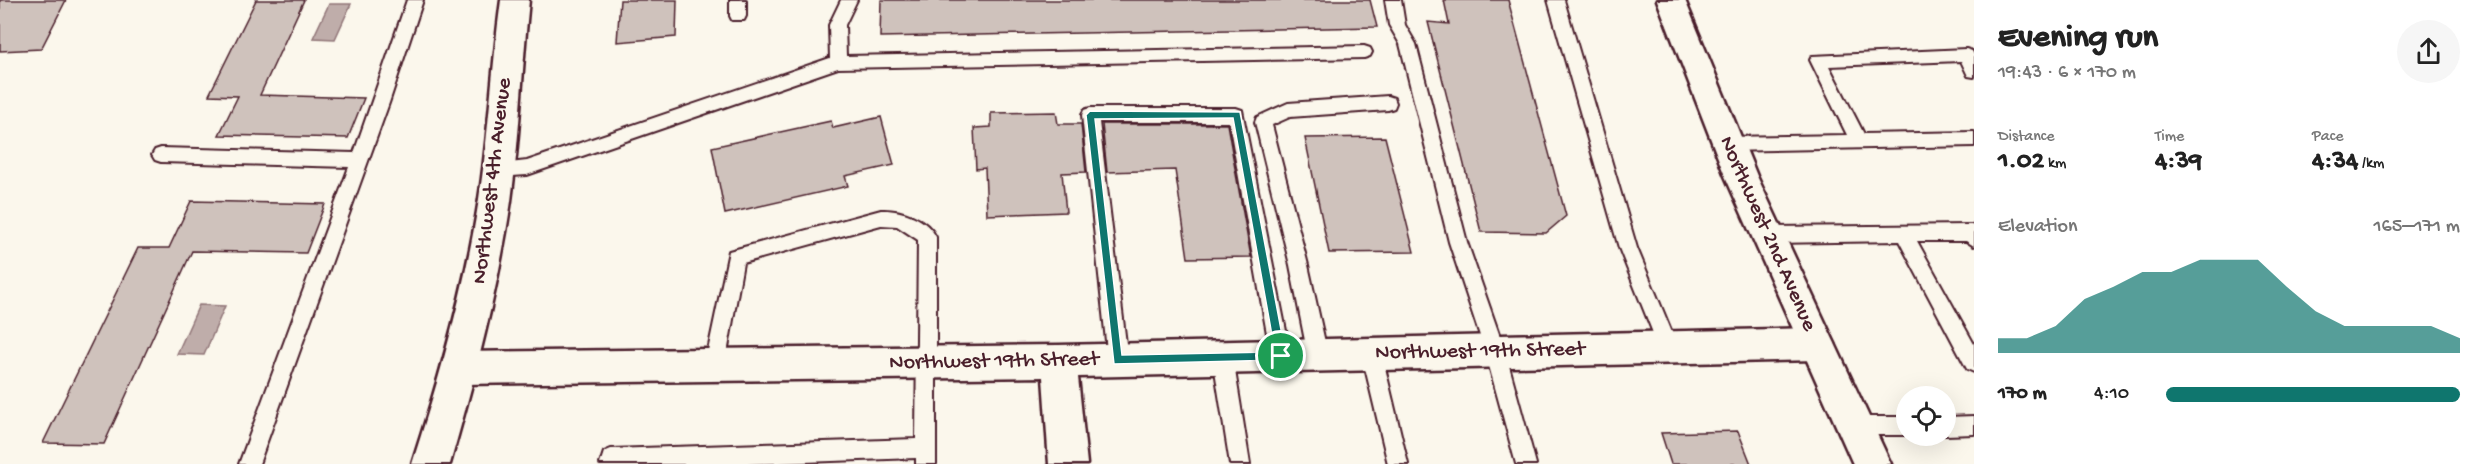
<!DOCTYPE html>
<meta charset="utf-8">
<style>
body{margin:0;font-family:"Gochi Hand",sans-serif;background:#f6f6f6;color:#222;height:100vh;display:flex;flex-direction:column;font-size:22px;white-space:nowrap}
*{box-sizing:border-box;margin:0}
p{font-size:20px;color:#767676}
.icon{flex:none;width:33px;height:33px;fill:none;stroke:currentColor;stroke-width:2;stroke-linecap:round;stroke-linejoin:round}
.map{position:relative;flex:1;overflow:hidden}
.sheet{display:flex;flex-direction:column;background:#fff;width:510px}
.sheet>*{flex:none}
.fabs{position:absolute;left:1896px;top:386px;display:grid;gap:12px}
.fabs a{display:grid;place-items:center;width:60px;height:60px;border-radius:50%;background:#fff;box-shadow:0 6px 24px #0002;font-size:30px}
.pin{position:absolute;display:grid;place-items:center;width:51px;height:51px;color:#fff;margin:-26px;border:3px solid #fff;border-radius:50%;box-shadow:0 2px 6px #0007}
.round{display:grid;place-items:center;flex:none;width:63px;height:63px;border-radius:32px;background:#f6f6f6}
.overview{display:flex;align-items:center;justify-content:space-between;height:102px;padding:0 24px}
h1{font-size:33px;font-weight:700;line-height:45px}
.figures{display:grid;grid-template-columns:repeat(3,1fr);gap:9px;height:102px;padding:6px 24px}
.figures div{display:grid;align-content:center}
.figures b{font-size:26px;font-weight:700}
.figures small{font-size:16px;font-weight:400}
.figures p{font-size:16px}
.chart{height:168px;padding:12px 24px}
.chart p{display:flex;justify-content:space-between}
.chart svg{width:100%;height:108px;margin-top:6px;fill:#0f766e;opacity:.7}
ul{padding:0 24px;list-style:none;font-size:20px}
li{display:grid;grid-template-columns:96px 72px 1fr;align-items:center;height:45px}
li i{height:15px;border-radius:8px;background:#0f766e}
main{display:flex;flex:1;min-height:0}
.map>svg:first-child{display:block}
.water{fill:#bfadaa;stroke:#907477;stroke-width:1.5}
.building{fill:#cfc2bc;stroke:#4a1f2b;stroke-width:1.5}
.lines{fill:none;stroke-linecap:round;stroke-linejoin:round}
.service-casing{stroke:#4a1f2b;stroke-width:4}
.minor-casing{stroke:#4a1f2b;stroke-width:5}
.tertiary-casing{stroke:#4a1f2b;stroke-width:5}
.service{fill:#fbf7ec;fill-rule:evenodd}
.minor{fill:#fbf7ec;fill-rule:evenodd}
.tertiary{fill:#fbf7ec;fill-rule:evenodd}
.route{fill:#0f766e;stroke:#fff;stroke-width:1.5;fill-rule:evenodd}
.labels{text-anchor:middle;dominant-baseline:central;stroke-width:6;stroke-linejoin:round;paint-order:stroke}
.street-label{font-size:22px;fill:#4a1f2b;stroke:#fbf7ec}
</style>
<main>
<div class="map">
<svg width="1974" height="464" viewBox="0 0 1974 464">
<rect width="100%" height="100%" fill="#fbf7ec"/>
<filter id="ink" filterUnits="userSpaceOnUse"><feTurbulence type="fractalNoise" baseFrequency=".0167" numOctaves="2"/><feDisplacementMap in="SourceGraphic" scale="12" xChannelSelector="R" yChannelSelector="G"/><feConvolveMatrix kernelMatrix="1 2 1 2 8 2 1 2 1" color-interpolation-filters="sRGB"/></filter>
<g filter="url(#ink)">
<path class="water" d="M329,4H351L335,39L313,38Z
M199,305L225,306L204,355L177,354Z"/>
<path class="building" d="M0,0H66L41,49L0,51Z
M256,0H304L260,95L364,98L348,138L219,135L238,96L209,95Z
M620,0H677L676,37L617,42Z
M881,0H1370L1377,27L880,37Z
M1444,0H1508L1566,216L1546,233L1481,232L1428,22L1449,24Z
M1056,112L1058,124H1081L1086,172L1062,173L1066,212L987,215L985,168L976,169L974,128L991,127V113Z
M881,117L894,165L845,176L848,186L725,214L712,147L831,121L833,128Z
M1102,124H1227L1251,257L1188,258L1175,170L1107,172Z
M1385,137L1414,252L1329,253L1305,138Z
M191,201L325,204L306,253L192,251L104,444L43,443L138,248H169Z
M1738,431L1751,464H1671L1661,433Z"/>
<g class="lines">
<g class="service-casing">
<path id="service" d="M407,0H423L389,103L259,464H239L349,167L161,162L155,160L152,155L155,150L161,148L354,153Z
M730,0H746V16L744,20H732L730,16Z
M841,0H857L845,25L846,56L1364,46L1370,48L1372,52L1370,56L1364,58L838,68L527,175L498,177L492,175L489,170L492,165L527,161L830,58L829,25Z
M1385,0H1401L1405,25L1416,44L1467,242L1505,351L1536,464H1516L1485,351L1449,242L1400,44L1389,25Z
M1548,0H1564L1637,248L1678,347L1675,353L1668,356L1661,353L1619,248Z
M1966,49L1972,51L1974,55V77L1968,76L1961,61L1829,66L1864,134L1974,132V146L1725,151L1719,149L1716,144L1719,139L1725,137L1847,135L1810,60L1812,56Z
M1388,96L1394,98L1396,103L1394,108L1388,110L1290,117L1272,125L1308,265L1328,356L1325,362L1318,365L1311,362L1308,356L1290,265L1255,122L1257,117L1288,103Z
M1090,108H1236L1242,110L1291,356L1288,362L1281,365L1274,362L1271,356L1229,122H1099L1128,360L1125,366L1118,369L1111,366L1108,360L1082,115L1084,110Z
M881,210C900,209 927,218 936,237V464H916V458L746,464H600L604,452L611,449L916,439L918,240L897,226L881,225L743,263L725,365L722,371L715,374L708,371L705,365L729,251Z
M1971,225L1974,226V246L1966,241H1917L1974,344V372L1967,369L1899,241L1767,243L1761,240L1758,235L1761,230L1767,227Z
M1372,346L1379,349L1382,355L1408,464H1388L1362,355L1365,349Z
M1223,349L1230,352L1233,358L1250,464H1230L1213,358L1216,352Z
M1974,416V434L1946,435H1945L1946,417Z
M1855,417H1906L1907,435H1855L1848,433L1845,426L1848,419Z"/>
</g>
<g class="minor-casing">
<path id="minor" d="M1817,328L1829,333L1835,344L1829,355L1817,360L1078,377L1087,464H1049L1043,377L460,384L447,380L442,368L447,356L460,352L1059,345Z"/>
</g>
<g class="tertiary-casing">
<path id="tertiary" d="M501,0H529C522,67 520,134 511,201C498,290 475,377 450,464H412C440,377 465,289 479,199C489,133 492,66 501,0Z
M1657,0H1685L1757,176L1891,464H1853L1725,176Z"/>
</g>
<use href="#service" class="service"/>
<use href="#minor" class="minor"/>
<use href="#tertiary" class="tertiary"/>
</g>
</g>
<path class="route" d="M1090,111L1240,112L1286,356L1285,360L1114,364L1086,115ZM1233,118L1275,352L1122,355L1095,119Z"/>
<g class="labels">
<g class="street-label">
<text transform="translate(493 181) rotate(-83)">Northwest 4th Avenue</text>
<text transform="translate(1767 234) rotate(66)">Northwest 2nd Avenue</text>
<text transform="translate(1480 352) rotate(-1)">Northwest 19th Street</text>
<text transform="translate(994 362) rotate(-1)">Northwest 19th Street</text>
</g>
</g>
</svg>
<div class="fabs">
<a><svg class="icon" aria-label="locate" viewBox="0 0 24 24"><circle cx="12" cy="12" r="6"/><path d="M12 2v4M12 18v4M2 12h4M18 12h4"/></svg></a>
</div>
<div class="pin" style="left:1281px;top:356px;background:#1e9e55"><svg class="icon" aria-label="arrive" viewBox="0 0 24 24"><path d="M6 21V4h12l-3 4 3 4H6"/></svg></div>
</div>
<section class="sheet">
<div class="overview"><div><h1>Evening run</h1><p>19:43 · 6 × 170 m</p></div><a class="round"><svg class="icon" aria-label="share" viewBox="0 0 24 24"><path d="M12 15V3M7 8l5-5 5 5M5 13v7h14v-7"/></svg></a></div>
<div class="figures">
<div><p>Distance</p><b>1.02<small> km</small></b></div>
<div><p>Time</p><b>4:39</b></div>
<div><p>Pace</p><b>4:34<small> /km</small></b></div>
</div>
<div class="chart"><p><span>Elevation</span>165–171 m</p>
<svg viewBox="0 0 160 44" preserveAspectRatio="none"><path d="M0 44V38L10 38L20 33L30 22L40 17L50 11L60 11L70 6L80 6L90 6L100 17L110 27L120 33L130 33L140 33L150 33L160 38V44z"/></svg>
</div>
<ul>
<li><b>170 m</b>4:10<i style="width:100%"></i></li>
</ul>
</section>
</main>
